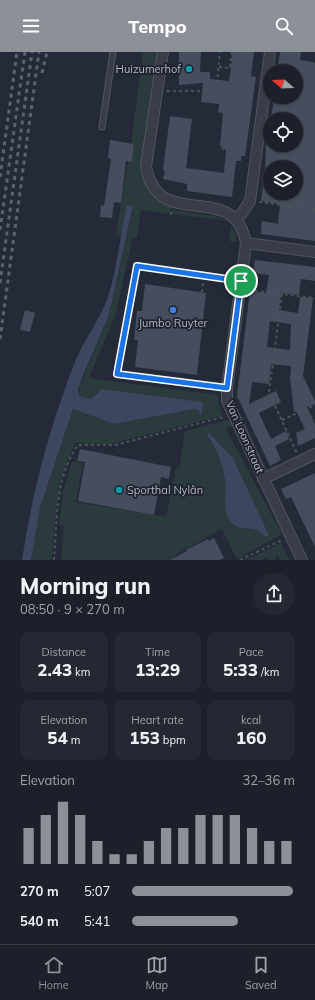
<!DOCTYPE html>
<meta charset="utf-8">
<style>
body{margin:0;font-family:Mulish,sans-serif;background:#252832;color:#f1f3f6;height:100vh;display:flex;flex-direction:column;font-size:15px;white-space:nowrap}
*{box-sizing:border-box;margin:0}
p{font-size:13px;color:#a0a3a8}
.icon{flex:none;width:22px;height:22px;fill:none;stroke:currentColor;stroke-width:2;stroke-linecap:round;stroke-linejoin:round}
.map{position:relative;height:508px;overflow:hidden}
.sheet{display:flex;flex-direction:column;background:#1c202a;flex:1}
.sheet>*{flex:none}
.needle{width:26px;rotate:289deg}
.controls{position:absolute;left:263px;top:12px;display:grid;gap:8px}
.controls a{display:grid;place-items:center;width:40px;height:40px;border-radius:50%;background:#1c202a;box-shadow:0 1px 3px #0004,0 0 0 1px #3a3e47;font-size:20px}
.pin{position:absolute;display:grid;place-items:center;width:34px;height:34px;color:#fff;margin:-17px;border:2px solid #fff;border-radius:50%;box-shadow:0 1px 4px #0007}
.round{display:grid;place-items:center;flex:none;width:42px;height:42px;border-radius:21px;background:#252832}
.summary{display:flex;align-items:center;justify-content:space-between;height:68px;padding:0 20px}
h1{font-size:22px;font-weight:800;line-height:30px}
.figures{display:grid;grid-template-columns:repeat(3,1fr);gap:6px;height:68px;padding:4px 20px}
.figures div{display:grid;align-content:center;border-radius:10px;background:#252832;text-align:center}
.figures b{font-size:17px;font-weight:800}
.figures small{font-size:11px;font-weight:400}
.figures p{font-size:11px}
.chart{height:112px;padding:8px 20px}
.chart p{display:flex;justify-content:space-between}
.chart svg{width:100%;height:72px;margin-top:4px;stroke:#8c9099;stroke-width:6}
ul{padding:0 20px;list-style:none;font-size:13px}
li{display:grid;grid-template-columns:64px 48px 1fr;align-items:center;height:30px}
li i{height:10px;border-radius:5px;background:#8c9099}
header{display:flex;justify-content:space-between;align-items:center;height:52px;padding:0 20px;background:#8c9099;color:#fff;font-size:18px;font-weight:800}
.tabs{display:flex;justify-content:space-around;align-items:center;height:56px;border-top:1px solid #3a3e47;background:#1c202a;font-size:11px;color:#a0a3a8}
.tabs a{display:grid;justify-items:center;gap:2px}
.tabs .current{color:#8c9099}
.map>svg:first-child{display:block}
.green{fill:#2b3a3d;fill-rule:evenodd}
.water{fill:#3c465f}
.building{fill:#464d5c;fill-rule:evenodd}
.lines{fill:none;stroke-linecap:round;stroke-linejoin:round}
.lane-casing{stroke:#505560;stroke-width:7}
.street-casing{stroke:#505560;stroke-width:12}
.path{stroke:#48565a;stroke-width:2;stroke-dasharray:3 3;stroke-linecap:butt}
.lane{stroke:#383d48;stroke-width:5}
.street{stroke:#383d48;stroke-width:10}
.rail{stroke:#5d6271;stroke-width:3;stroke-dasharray:4 4;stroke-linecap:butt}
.route-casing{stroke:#fff;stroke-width:8}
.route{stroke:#1a73e8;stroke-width:5}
.culture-dot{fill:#0f9aa8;stroke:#1d222d;stroke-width:1.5}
.shop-dot{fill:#3f7fe0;stroke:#1d222d;stroke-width:1.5}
.labels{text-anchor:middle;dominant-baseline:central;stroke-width:3.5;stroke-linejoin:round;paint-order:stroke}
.poi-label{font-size:11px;fill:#b3b8c4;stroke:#1d222d;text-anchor:end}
.street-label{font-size:11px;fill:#b3b8c4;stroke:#1d222d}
</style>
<header><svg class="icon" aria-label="menu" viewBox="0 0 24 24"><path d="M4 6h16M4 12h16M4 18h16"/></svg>Tempo<svg class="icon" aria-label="search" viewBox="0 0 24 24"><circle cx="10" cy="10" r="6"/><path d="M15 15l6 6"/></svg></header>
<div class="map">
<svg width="315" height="508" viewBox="0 0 315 508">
<rect width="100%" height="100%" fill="#252a38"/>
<path class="green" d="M143,0H158L142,112C141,132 153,148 171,155L170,162L141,158L137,186L133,185L115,264L89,326L218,343V350L223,364L109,392L76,391C55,427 56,468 52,508H31L40,456L73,357L114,372L195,357L198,358L200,363H202L203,352L100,338L91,347L80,345L78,342L83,326L109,263L133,157L127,154L121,183H116L128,109H132L134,92L131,91Z
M173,158L215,164L227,169L172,162Z
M231,174L235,181L237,190L229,189Z
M227,368L231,370L233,374L226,377L282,482L237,507L222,477L175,503L177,508H61L64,474L59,473L63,440L72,409L83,411L76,450L166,465L176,416H179L180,411L185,379ZM208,380L233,406L268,481V484L265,485L258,478L238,475L226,458L225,430L220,406L217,396L207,383Z
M281,491L289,508H280L278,503L275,506L276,508H268L266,505L263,508H246Z"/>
<path class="water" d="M127,153L133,154L109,263L82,326L78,338L79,344L91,347L102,337L201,350L203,352L202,362L200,363L198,358L195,357L114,372L73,357L40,456L31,508H22C32,441 50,373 75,310C84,287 100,268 108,245C117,217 120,183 127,153Z
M208,380L233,406L268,481V484L265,485C263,483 261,480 258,479C250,474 241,480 232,471C221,460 227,442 225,429C222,411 218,397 207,383Z"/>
<path class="building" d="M179,0H201L200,20H210V27L229,29L233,0H254L251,24L256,25L245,104H241V109H236L232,145L187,139V132L163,127L165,119L163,118L170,64L192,67L186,116L224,121L226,98L221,97L222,94H220L223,61L218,60L219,52L201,50L203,31L179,33Z
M280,0H301L300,8L314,10L315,12V189L261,182L262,169L278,172L280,152L261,149L265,118L270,119V141H296L298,119H296V115H265L266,93H296V67H271L274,45H296V19H277Z
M110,88L134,92L132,110L126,109L121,151L114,150L112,166L100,165L101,153L104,154L111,107L108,106Z
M255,208L315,215V229L301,227L299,243L281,241L279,258L298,261L300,245L313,246L303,324L315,349V352L307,355L315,372V386L298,394L296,381L305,377L296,359L294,360L290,325L291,314L271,312L269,332L252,330L249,352L276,339L281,350L259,361L271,387L286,379L289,387L275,394L281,408L270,414L237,344L250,239L266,241L269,223L253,221ZM270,269L291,272L290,298L267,295Z
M145,232L206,241L197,323L135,315L138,288H134L137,259H142Z
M25,258L35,261L30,280L20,278Z
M80,397L171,415L169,427L161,425L154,463L78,449L85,410L77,409Z
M315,421V495L291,445L286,447L281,437Z
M214,486L224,506L220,508H170L187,499L186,498L208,487L209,489Z"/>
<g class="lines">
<g class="lane-casing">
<path id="lane" d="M102,75L113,0
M227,336L117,322L137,214L241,229"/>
</g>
<g class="street-casing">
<path id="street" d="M163,0L146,114C157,183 234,125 246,191L227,336V349L302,508
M235,167L243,160L250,149L270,0
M246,191L315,200
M263,427L315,402"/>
</g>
<path class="path" d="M219,15L230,16L232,0
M167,39H211L217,31L220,0
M259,150L315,157
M171,160L172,166
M249,238L315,246
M202,240L203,230
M282,242L269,341L297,401
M282,368L315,353
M54,508C57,471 55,424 78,393H115L224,365
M240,508L282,488"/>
<use href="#lane" class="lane"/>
<use href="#street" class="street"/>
<path class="rail" d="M42,21L47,0
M0,125L17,0
M0,178L25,0
M0,231L32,0
M0,287L39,0"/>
</g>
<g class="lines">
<g class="route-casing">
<path id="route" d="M137,214L241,229L227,336L117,322Z"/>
</g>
<use href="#route" class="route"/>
</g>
<g class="culture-dot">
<circle cx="189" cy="17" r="4"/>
<circle cx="119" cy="438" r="4"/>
</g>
<circle class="shop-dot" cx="173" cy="258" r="4"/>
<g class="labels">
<g class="poi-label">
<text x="181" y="17">Huizumerhof</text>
<text x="173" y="271" text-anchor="middle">Jumbo Ruyter</text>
<text x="127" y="438" text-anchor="start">Sporthal Nylân</text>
</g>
<g class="street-label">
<text transform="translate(245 385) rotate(66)">Van Loonstraat</text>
</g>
</g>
</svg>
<div class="controls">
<a><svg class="needle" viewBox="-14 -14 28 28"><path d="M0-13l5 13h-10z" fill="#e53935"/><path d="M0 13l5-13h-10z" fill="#a0a3a8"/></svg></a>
<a><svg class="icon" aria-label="locate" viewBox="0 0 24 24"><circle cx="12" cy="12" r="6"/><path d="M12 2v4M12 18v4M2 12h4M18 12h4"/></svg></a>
<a><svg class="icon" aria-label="layers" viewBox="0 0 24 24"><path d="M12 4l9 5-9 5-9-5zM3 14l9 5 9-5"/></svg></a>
</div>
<div class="pin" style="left:241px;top:229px;background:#1e9e55"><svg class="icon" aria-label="arrive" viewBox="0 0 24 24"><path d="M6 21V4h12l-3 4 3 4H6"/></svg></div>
</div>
<section class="sheet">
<div class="summary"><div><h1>Morning run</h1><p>08:50 · 9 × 270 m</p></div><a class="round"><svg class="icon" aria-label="share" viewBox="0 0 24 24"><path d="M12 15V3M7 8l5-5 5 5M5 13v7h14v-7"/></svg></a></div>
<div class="figures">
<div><p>Distance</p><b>2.43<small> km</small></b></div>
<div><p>Time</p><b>13:29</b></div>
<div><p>Pace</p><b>5:33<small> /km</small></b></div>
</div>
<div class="figures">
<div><p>Elevation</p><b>54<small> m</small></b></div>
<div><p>Heart rate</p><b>153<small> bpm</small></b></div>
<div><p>kcal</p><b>160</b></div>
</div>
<div class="chart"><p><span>Elevation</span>32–36 m</p>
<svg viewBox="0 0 160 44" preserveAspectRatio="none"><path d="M5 44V22M15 44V14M25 44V6M35 44V14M45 44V30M55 44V38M65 44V38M75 44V30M85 44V22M95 44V22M105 44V14M115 44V14M125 44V14M135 44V22M145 44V30M155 44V30"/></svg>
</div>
<ul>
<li><b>270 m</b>5:07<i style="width:99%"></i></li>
<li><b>540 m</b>5:41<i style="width:65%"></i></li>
</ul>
</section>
<nav class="tabs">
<a class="current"><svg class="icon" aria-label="home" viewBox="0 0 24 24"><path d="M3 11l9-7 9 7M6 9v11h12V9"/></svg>Home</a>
<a><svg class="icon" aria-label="map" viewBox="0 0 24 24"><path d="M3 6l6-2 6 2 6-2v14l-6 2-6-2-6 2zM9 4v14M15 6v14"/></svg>Map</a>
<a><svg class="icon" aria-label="saved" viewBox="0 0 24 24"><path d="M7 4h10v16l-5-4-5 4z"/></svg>Saved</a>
</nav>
